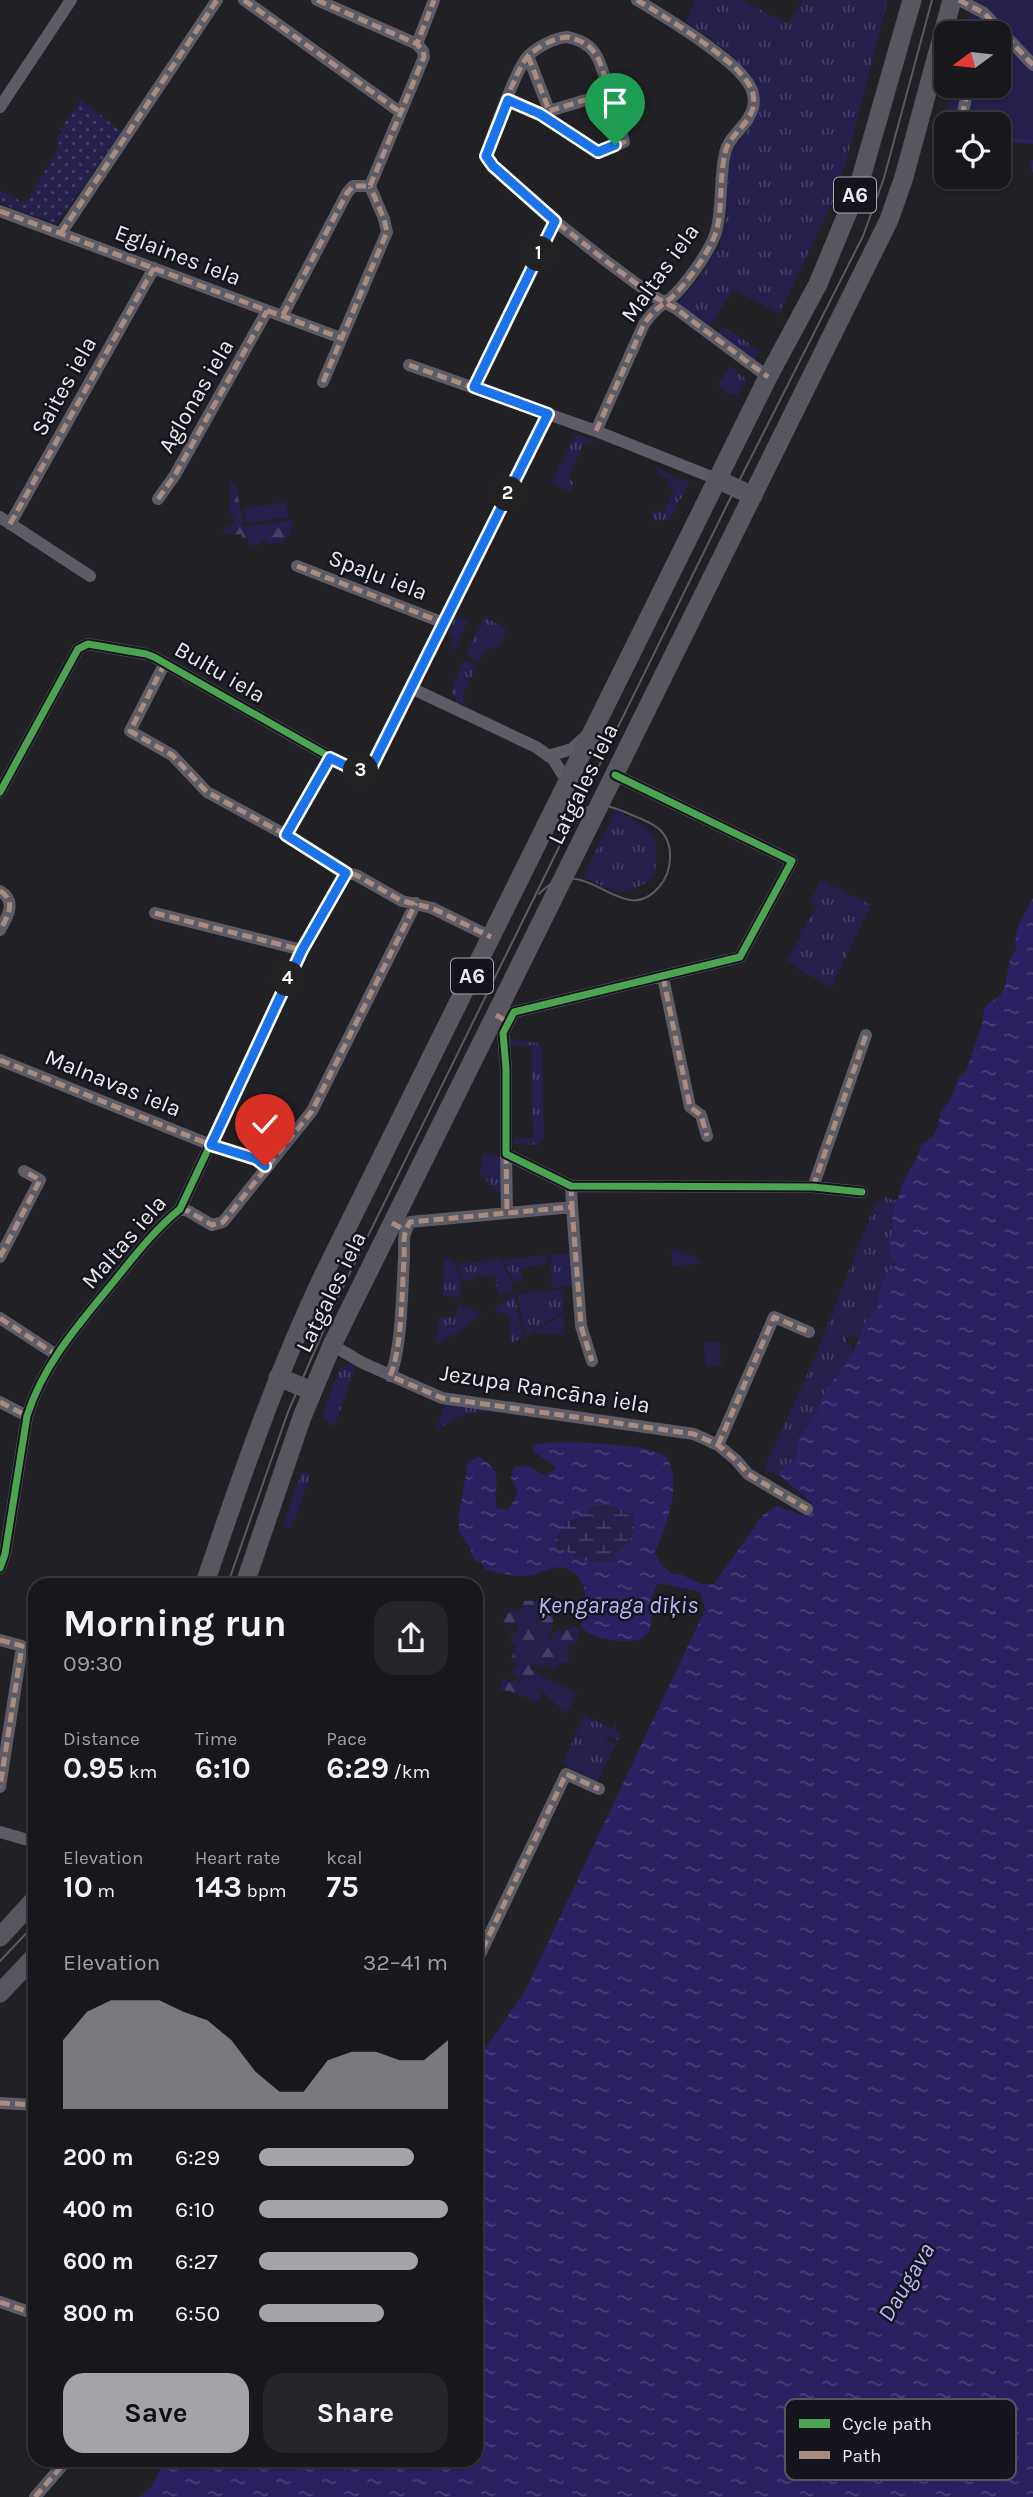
<!DOCTYPE html>
<meta charset="utf-8">
<style>
body{margin:0;font-family:Karla,sans-serif;background:#252529;color:#f1f3f6;height:100vh;display:flex;flex-direction:column;font-size:26px;white-space:nowrap}
*{box-sizing:border-box;margin:0}
p{font-size:23px;color:#9fa0a3}
.icon{flex:none;width:38px;height:38px;fill:none;stroke:currentColor;stroke-width:2;stroke-linecap:round;stroke-linejoin:round}
.map{position:relative;flex:1;overflow:hidden}
.drawer{position:absolute;left:28px;top:1578px;width:455px;height:889px;display:flex;flex-direction:column;background:#18181c;border-radius:21px;box-shadow:0 2px 5px #0004,0 0 0 2px #36373b}
.drawer>*{flex:none}
.needle{width:46px;rotate:255deg}
.controls{position:absolute;left:934px;top:21px;display:grid;gap:14px}
.controls a{display:grid;place-items:center;width:77px;height:77px;border-radius:14px;background:#18181c;box-shadow:0 2px 5px #0004,0 0 0 2px #36373b;font-size:35px}
.pin{position:absolute;display:grid;place-items:center;width:60px;height:60px;color:#fff;margin:-72px -30px;border-radius:50% 50% 50% 0;rotate:-45deg;box-shadow:0 0 7px #0007}
.pin .icon{rotate:45deg}
.km{position:absolute;width:35px;height:35px;margin:-18px;border-radius:50%;background:#222;color:#fff;font-size:19px;line-height:35px;text-align:center}
.round{display:grid;place-items:center;flex:none;width:74px;height:74px;border-radius:21px;background:#252529}
.summary{display:flex;align-items:center;justify-content:space-between;height:119px;padding:0 35px}
h1{font-size:38px;font-weight:700;line-height:52px}
.figures{display:grid;grid-template-columns:repeat(3,1fr);gap:10px;height:119px;padding:7px 35px}
.figures div{display:grid;align-content:center}
.figures b{font-size:30px;font-weight:700}
.figures small{font-size:19px;font-weight:400}
.figures p{font-size:19px}
.chart{height:196px;padding:14px 35px}
.chart p{display:flex;justify-content:space-between}
.chart svg{width:100%;height:126px;margin-top:7px;fill:#a3a3a9;opacity:.7}
.cta{display:flex;gap:14px;margin-top:auto;padding:14px 35px}
.cta a{flex:1;height:80px;border-radius:21px;background:#a3a3a9;color:#111;font-size:28px;font-weight:700;line-height:80px;text-align:center}
.cta a+a{background:#252529;color:#f1f3f6}
ul{padding:0 35px;list-style:none;font-size:23px}
li{display:grid;grid-template-columns:112px 84px 1fr;align-items:center;height:52px}
li i{height:18px;border-radius:9px;background:#a3a3a9}
.map>svg:first-child{display:block}
.grass{fill:url(#grass-tufts)}
.forest{fill:url(#forest-firs)}
.wetland{fill:url(#wetland-marsh)}
.park{fill:#241f4b}
.garden{fill:url(#garden-dots)}
.water{fill:url(#water-ripples);fill-rule:evenodd}
.lines{fill:none;stroke-linecap:round;stroke-linejoin:round}
.stream{stroke:#2c2063;stroke-width:3.5}
.minor{stroke:#5c5b66;stroke-width:12}
.highway{stroke:#575760;stroke-width:19}
.tram{stroke:#5a5a61;stroke-width:2}
.quiet{stroke:#a88b81;stroke-width:5;stroke-dasharray:10 5;stroke-linecap:butt}
.cycleway-casing{stroke:#14141d;stroke-width:11}
.cycleway{stroke:#4ca352;stroke-width:7}
.route-casing{stroke:#fff;stroke-width:14}
.route{stroke:#1a73e8;stroke-width:9}
.labels{text-anchor:middle;dominant-baseline:central;stroke-width:5;stroke-linejoin:round;paint-order:stroke}
.shield{fill:#14141d;stroke:#a9aab1;stroke-width:2}
.shield-label{font-size:21px;font-weight:bold;fill:#e9eaf0}
.street-label{font-size:23px;fill:#e9eaf0;stroke:#14141d}
.water-label{font-size:24px;font-style:italic;fill:#b8b7f7;stroke:#14141d}
.key{fill:#14141d;stroke:#54545c;stroke-width:2}
.key-label{font-size:19px;fill:#e9eaf0}
</style>
<div class="map">
<svg width="1033" height="2497" viewBox="0 0 1033 2497">
<defs>
<pattern id="grass-tufts" width="24" height="20" patternUnits="userSpaceOnUse" patternTransform="scale(1.75)"><rect width="24" height="20" fill="#241f4b"/><path d="M3 7l-1-3M5 7V3M7 7l1-3M15 17l-1-3M17 17v-4M19 17l1-3" fill="none" stroke="#444065"/></pattern>
<pattern id="forest-firs" width="22" height="20" patternUnits="userSpaceOnUse" patternTransform="scale(1.75)"><rect width="22" height="20" fill="#241f4b"/><path d="M5 1l3.5 6h-7zM16 11l3.5 6h-7z" fill="#444065"/></pattern>
<pattern id="wetland-marsh" width="20" height="14" patternUnits="userSpaceOnUse" patternTransform="scale(1.75)"><rect width="20" height="14" fill="#241f4b"/><path d="M1 5h8M5 5V1M11 12h8M15 12V8" fill="none" stroke="#444065"/></pattern>
<pattern id="garden-dots" width="8" height="8" patternUnits="userSpaceOnUse" patternTransform="scale(1.75)"><rect width="8" height="8" fill="#241f4b"/><path d="M2 2h.1M6 6h.1" fill="none" stroke="#444065" stroke-width="1.8" stroke-linecap="round"/></pattern>
<pattern id="water-ripples" width="26" height="14" patternUnits="userSpaceOnUse" patternTransform="scale(1.75)"><rect width="26" height="14" fill="#2c2063"/><path d="M2 4q2-2 4 0t4 0M15 11q2-2 4 0t4 0" fill="none" stroke="#4b417a"/></pattern>
</defs>
<rect width="100%" height="100%" fill="#202025"/>
<path class="grass" d="M695,0H742L788,24L803,0H888L843,172L833,201L779,314L733,289L709,328L682,309L679,301L697,281L719,247L726,219L729,156L755,118L760,94L730,53L686,22Z
M722,328H727L759,351L755,359H751L718,333Z
M730,366L746,379L737,397L721,389L719,383Z
M579,435L594,441L593,445L584,442L568,478L573,482L571,492L553,484L552,482L575,436Z
M656,467L676,478L690,481L670,519L656,521L651,515L654,509L663,513L675,488L667,485L669,479L658,474Z
M456,616L468,621L454,650L449,648L454,639L449,631Z
M484,617L507,629L499,646L485,650L479,661L466,655Z
M464,660L477,666L462,697L467,707L457,702L451,690Z
M616,810C650,827 663,835 654,876C623,901 616,892 583,877Z
M821,880L871,905L831,987L808,975L787,960L802,934L800,932L801,928L804,929L817,905L810,901Z
M511,1039L537,1043L542,1048L544,1138L538,1145L514,1144V1139L533,1138L531,1046H509Z
M483,1154L503,1156L502,1196L480,1174Z
M883,1197L898,1201C888,1220 893,1244 897,1264C883,1276 884,1289 879,1304C876,1312 869,1316 866,1323C863,1329 863,1333 858,1338L849,1335L846,1339L847,1346L851,1345L854,1351L825,1393L812,1422L799,1438L795,1463L780,1473L781,1477L764,1469L814,1359L876,1202L881,1203Z
M671,1248L697,1258L703,1263L673,1266Z
M567,1253L570,1254L571,1285L554,1288L552,1285L551,1255Z
M547,1255L546,1264L520,1269L522,1283L514,1281L504,1260Z
M444,1257L456,1264L461,1282L459,1298L443,1295Z
M501,1259L511,1280L513,1292L498,1294L495,1276H477L472,1281L463,1280L458,1264Z
M563,1290V1311L526,1336L517,1294Z
M514,1294L524,1336L513,1343L510,1340L509,1316L493,1310Z
M458,1306L474,1310L481,1315L460,1331L435,1344L440,1317H456Z
M564,1313L563,1334L535,1333V1332Z
M353,1363L354,1371L334,1428L322,1415L340,1368Z
M446,1404L492,1410L458,1417L437,1430L442,1411Z
M302,1472L311,1474L291,1528L286,1527L284,1522Z
M584,1715L612,1729L616,1721V1731L620,1735L618,1740L607,1736L606,1740L615,1745L597,1782L563,1764Z"/>
<path class="forest" d="M231,481L236,487L244,527L292,520L294,522L290,533L281,543L267,544L265,540L254,547L248,543L249,538L243,539L241,534L230,535L222,532L226,527L234,525V518L229,509Z
M547,1600L552,1603C556,1616 552,1629 547,1640L560,1628L561,1632L576,1626L579,1631L576,1645H567L569,1662L560,1663L554,1670L546,1663L543,1668L533,1664L530,1669L544,1676L540,1685L541,1701L535,1702L510,1691L500,1690L502,1679L512,1682L516,1680L519,1684L522,1678L515,1676L512,1671L517,1664L511,1660L516,1646L509,1639L519,1628L518,1623L507,1625L503,1621L512,1608L521,1612L524,1601Z"/>
<path class="wetland" d="M594,1506C607,1508 623,1507 634,1514C639,1530 629,1544 617,1552V1560C604,1564 590,1564 578,1558C569,1554 566,1551 558,1550L553,1541L568,1521L581,1518Z"/>
<path class="park" d="M974,0H1033V142L1013,140L999,133V124H980L947,111L953,86H999V33H966Z
M286,502L288,517L246,523L244,508Z
M719,1341L722,1365L706,1367L704,1343Z
M543,1677L577,1693L566,1714L539,1688Z"/>
<path class="garden" d="M81,100L122,132L56,224L0,203V189L23,203L28,200L60,145L56,140L62,132L60,129Z"/>
<path class="water" d="M1033,898V2497H139L153,2485L164,2461L476,2460V2061L524,1993L705,1610L701,1592L659,1583C640,1602 670,1645 621,1641C604,1639 595,1638 581,1628C582,1618 585,1606 585,1596C586,1579 570,1564 553,1568C547,1569 540,1573 533,1575C519,1577 499,1574 485,1569L481,1562L474,1560L469,1546L459,1532V1516L468,1462L479,1457C508,1474 491,1487 497,1509H509L518,1492L511,1478L514,1467L527,1466L544,1475L553,1471L556,1467L534,1452L532,1446C545,1438 633,1445 650,1450C655,1451 659,1454 665,1455C684,1481 666,1526 655,1552C657,1562 666,1570 675,1575L680,1574L701,1584H714L763,1515L777,1506L803,1515L812,1503L781,1477L780,1473L787,1463H795L799,1438L812,1422L825,1393L854,1351L866,1322L877,1309L882,1284L890,1270L897,1264L890,1254L888,1240L893,1235L892,1221L894,1208L904,1180L917,1158L921,1145L933,1136L937,1129L941,1112L951,1099L958,1079L966,1071L982,1025L984,1010L987,1005L1000,996L1005,986L1010,959L1016,951C1013,930 1023,916 1033,898ZM594,1506H609L634,1514C637,1530 631,1544 617,1552L616,1561C596,1565 579,1562 563,1548L562,1551L558,1550L554,1541L568,1521L581,1518Z"/>
<g class="lines">
<path class="stream" d="M1013,140L1033,142
M1033,162V171"/>
<path class="minor" d="M244,0L400,112
M317,0L417,44
M959,0L984,13L1033,65
M528,56L549,110
M508,100L539,114L609,93C601,66 600,43 567,37C554,38 537,47 528,56C517,67 491,138 486,156L493,166L555,221L606,261L653,296L675,308L768,377
M0,107L71,0
M539,114L598,152L624,142L609,93
M962,116L969,86
M370,186L424,57L423,51L417,44L434,0
M0,211L341,338
M61,233L217,0
M283,315L347,193L353,186H370
M409,365L596,431L719,480
M323,382L387,232L384,219L370,186
M474,387L555,221
M596,431L644,324C652,312 660,306 671,298C686,285 710,251 716,232C723,207 719,179 725,153C728,136 748,126 753,108C755,99 753,90 748,83C732,57 665,17 637,0
M158,499L175,475L267,311
M0,517L90,576
M10,524L154,268
M297,566L444,623
M165,663L130,731L172,755L207,792L286,835
M411,688L536,747L553,759L568,783
M548,756L572,749L587,735
M330,758L286,835L347,873L356,875L402,901L432,908L491,937
M615,775L792,861L740,957L514,1012L503,1033L506,1068V1154L571,1186L813,1187L862,1192
M0,792L78,649L88,644L146,654L154,657L353,770L359,772L372,766L548,414
M0,891C17,901 8,916 0,930
M155,913L302,950
M663,977L690,1107L701,1115L707,1136
M0,1060L211,1145L256,1159L265,1166
M506,1154L507,1213
M813,1187L866,1035
M572,1207L581,1326L592,1361
M180,1209L188,1211L212,1225L223,1222L312,1111L416,903
M0,1257L40,1180L24,1171
M0,1318L55,1354
M332,1345L363,1363L442,1398L694,1434L718,1445L736,1460L748,1474L807,1509
M390,1376C402,1350 402,1288 404,1258C405,1241 401,1238 410,1222L572,1207L571,1186
M0,1402L27,1416
M718,1445L774,1317L809,1332
M0,1568L5,1554L27,1416C43,1365 78,1325 111,1285C133,1258 153,1231 180,1209L302,950L347,873
M0,1640L22,1646L0,1787
M0,1832L35,1842
M476,1963L566,1774L599,1789
M0,2103L35,2105
M0,2302L35,2314
M35,2497L67,2460"/>
<path class="highway" d="M719,480L753,496
M278,1377L312,1391
M204,1586C240,1480 276,1375 324,1274L768,377L818,284L859,185L912,0
M244,1586L302,1417L332,1345L889,220L904,177L952,0
M0,1937L35,1899
M0,1993L35,1956"/>
<path class="tram" d="M539,894C585,845 621,932 659,887C673,871 675,842 658,828C651,823 642,819 634,816C613,806 594,799 574,815
M227,1586L288,1412L338,1297L727,505L863,236L884,178L932,0
M0,1961L35,1924"/>
<path class="quiet" d="M244,0L400,112
M317,0L417,44
M959,0L984,13L1033,65
M528,56L549,110
M508,100L539,114L609,93C601,66 600,43 567,37C554,38 537,47 528,56C517,67 491,138 486,156L493,166L555,221L606,261L653,296L675,308L768,377
M539,114L598,152L624,142L609,93
M962,116L969,86
M370,186L424,57L423,51L417,44L434,0
M0,211L341,338
M61,233L217,0
M283,315L347,193L353,186H370
M409,365L548,414
M323,382L387,232L384,219L370,186
M474,387L555,221
M596,431L644,324C652,312 660,306 671,298C686,285 710,251 716,232C723,207 719,179 725,153C728,136 748,126 753,108C755,99 753,90 748,83C732,57 665,17 637,0
M158,499L175,475L267,311
M10,524L154,268
M297,566L444,623
M165,663L130,731L172,755L207,792L286,835
M330,758L286,835L347,873L356,875L402,901L432,908L491,937
M0,891C17,901 8,916 0,930
M155,913L302,950
M663,977L690,1107L701,1115L707,1136
M496,1015L508,1022
M0,1060L211,1145L256,1159L265,1166
M506,1154L507,1213
M571,1186L572,1207L410,1222C401,1238 405,1241 404,1258C402,1288 402,1350 390,1376L442,1398L694,1434L718,1445L736,1460L748,1474L807,1509
M813,1187L866,1035
M572,1207L581,1326L592,1361
M180,1209L188,1211L212,1225L223,1222L312,1111L416,903
M392,1223L405,1230
M0,1257L40,1180L24,1171
M0,1318L55,1354
M0,1402L27,1416
M718,1445L774,1317L809,1332
M0,1640L22,1646L0,1787
M476,1963L566,1774L599,1789
M0,2103L35,2105
M0,2302L35,2314
M35,2497L67,2460"/>
<g class="cycleway-casing">
<path id="cycleway" d="M615,775L792,861L740,957L514,1012L503,1033L506,1068V1154L571,1186L813,1187L862,1192
M0,792L78,649L88,644L146,654L154,657L353,770L359,772L372,766L548,414
M0,1568L5,1554L27,1416C43,1365 78,1325 111,1285C133,1258 153,1231 180,1209L302,950L347,873"/>
</g>
<use href="#cycleway" class="cycleway"/>
</g>
<g class="lines">
<g class="route-casing">
<path id="route" d="M265,1166L256,1159L211,1145L302,950L346,873L286,835L330,758L359,772L372,766L548,414L474,387L555,221L493,166L486,156L508,100L540,114L598,152L615,145"/>
</g>
<use href="#route" class="route"/>
</g>
<g class="labels">
<g class="shield">
<rect x="834" y="177.5" width="42" height="35" rx="5"/>
<rect x="451" y="958.5" width="42" height="35" rx="5"/>
</g>
<g class="shield-label">
<text x="855" y="195">A6</text>
<text x="472" y="976">A6</text>
</g>
<g class="street-label">
<text transform="translate(178 255) rotate(21)">Eglaines iela</text>
<text transform="translate(660 273) rotate(-54)">Maltas iela</text>
<text transform="translate(64 386) rotate(-61)">Saites iela</text>
<text transform="translate(196 396) rotate(-60)">Aglonas iela</text>
<text transform="translate(378 575) rotate(21)">Spaļu iela</text>
<text transform="translate(220 672) rotate(30)">Bultu iela</text>
<text transform="translate(583 784) rotate(-64)">Latgales iela</text>
<text transform="translate(113 1083) rotate(22)">Malnavas iela</text>
<text transform="translate(124 1242) rotate(-49)">Maltas iela</text>
<text transform="translate(331 1292) rotate(-64)">Latgales iela</text>
<text transform="translate(545 1389) rotate(9)">Jezupa Rancāna iela</text>
</g>
<g class="water-label">
<text x="618" y="1605">Ķengaraga dīķis</text>
<text transform="translate(906 2282) rotate(-59)">Daugava</text>
</g>
</g>
<rect x="785" y="2399" width="231" height="81" rx="10" class="key"/>
<rect x="799" y="2419" width="31" height="9" fill="#4ca352"/>
<rect x="799" y="2451" width="31" height="8" fill="#a88b81"/>
<g class="key-label">
<text x="842" y="2430">Cycle path</text>
<text x="842" y="2462">Path</text>
</g>
</svg>
<div class="controls">
<a><svg class="needle" viewBox="-14 -14 28 28"><path d="M0-13l5 13h-10z" fill="#e53935"/><path d="M0 13l5-13h-10z" fill="#9fa0a3"/></svg></a>
<a><svg class="icon" aria-label="locate" viewBox="0 0 24 24"><circle cx="12" cy="12" r="6"/><path d="M12 2v4M12 18v4M2 12h4M18 12h4"/></svg></a>
</div>
<div class="pin" style="left:615px;top:145px;background:#1e9e55"><svg class="icon" aria-label="arrive" viewBox="0 0 24 24"><path d="M6 21V4h12l-3 4 3 4H6"/></svg></div>
<div class="pin" style="left:265px;top:1166px;background:#d93025"><svg class="icon" aria-label="check" viewBox="0 0 24 24"><path d="M5 12l5 5 9-10"/></svg></div>
<b class="km" style="left:539px;top:254px">1</b>
<b class="km" style="left:508px;top:494px">2</b>
<b class="km" style="left:361px;top:771px">3</b>
<b class="km" style="left:288px;top:979px">4</b>
<section class="drawer">
<div class="summary"><div><h1>Morning run</h1><p>09:30</p></div><a class="round"><svg class="icon" aria-label="share" viewBox="0 0 24 24"><path d="M12 15V3M7 8l5-5 5 5M5 13v7h14v-7"/></svg></a></div>
<div class="figures">
<div><p>Distance</p><b>0.95<small> km</small></b></div>
<div><p>Time</p><b>6:10</b></div>
<div><p>Pace</p><b>6:29<small> /km</small></b></div>
</div>
<div class="figures">
<div><p>Elevation</p><b>10<small> m</small></b></div>
<div><p>Heart rate</p><b>143<small> bpm</small></b></div>
<div><p>kcal</p><b>75</b></div>
</div>
<div class="chart"><p><span>Elevation</span>32–41 m</p>
<svg viewBox="0 0 160 44" preserveAspectRatio="none"><path d="M0 44V20L10 10L20 6L30 6L40 6L50 10L60 13L70 20L80 31L90 38L100 38L110 27L120 24L130 24L140 27L150 27L160 20V44z"/></svg>
</div>
<ul>
<li><b>200 m</b>6:29<i style="width:82%"></i></li>
<li><b>400 m</b>6:10<i style="width:100%"></i></li>
<li><b>600 m</b>6:27<i style="width:84%"></i></li>
<li><b>800 m</b>6:50<i style="width:66%"></i></li>
</ul>
<div class="cta"><a>Save</a><a>Share</a></div>
</section>
</div>
